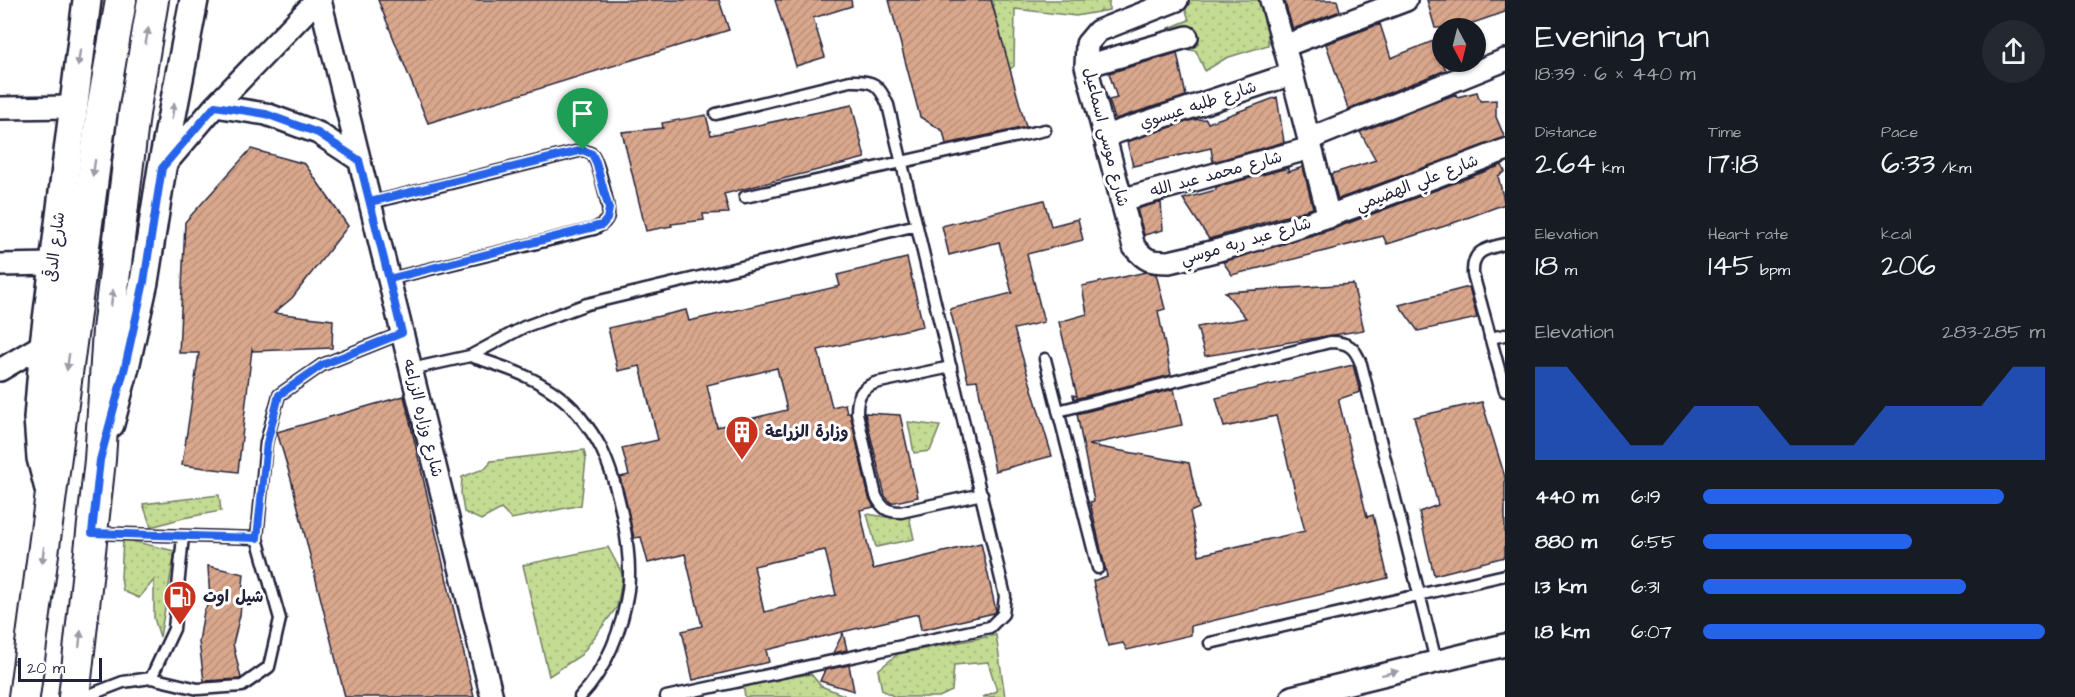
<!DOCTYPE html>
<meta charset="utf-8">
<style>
body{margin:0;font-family:"Architects Daughter","Playpen Sans Arabic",sans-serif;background:#242831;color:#f1f3f6;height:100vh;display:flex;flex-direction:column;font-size:22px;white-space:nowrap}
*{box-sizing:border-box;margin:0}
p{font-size:20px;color:#9ea1a6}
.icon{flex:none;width:33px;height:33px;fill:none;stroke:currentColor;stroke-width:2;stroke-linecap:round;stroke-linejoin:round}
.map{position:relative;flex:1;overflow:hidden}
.panel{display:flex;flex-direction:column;background:#171b24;width:570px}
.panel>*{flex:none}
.needle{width:39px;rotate:173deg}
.controls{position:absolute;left:1432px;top:18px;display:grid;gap:12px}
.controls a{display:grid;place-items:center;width:54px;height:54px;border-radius:50%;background:#171b24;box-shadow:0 2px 4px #0004;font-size:30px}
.scale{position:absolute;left:18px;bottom:15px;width:84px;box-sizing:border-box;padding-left:6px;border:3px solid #22223b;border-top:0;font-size:16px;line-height:21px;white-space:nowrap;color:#22223b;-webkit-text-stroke:4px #fff;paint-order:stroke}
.pin{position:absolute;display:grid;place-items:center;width:51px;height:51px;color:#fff;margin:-62px -26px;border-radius:50% 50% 50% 0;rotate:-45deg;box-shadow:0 0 6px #0007}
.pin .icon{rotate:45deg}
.round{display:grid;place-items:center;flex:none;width:63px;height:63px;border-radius:32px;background:#242831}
.head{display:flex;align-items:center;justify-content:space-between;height:102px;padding:0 30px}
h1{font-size:33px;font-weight:600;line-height:45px}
.metrics{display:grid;grid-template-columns:repeat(3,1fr);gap:9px;height:102px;padding:6px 30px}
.metrics div{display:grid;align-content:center}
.metrics b{font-size:30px;font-weight:600}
.metrics small{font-size:16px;font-weight:400}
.metrics p{font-size:16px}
.chart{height:168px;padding:12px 30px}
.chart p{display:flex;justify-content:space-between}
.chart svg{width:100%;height:108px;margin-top:6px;fill:#2563eb;opacity:.7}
ul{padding:0 30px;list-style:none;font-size:20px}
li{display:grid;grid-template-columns:96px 72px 1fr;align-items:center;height:45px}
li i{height:15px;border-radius:8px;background:#2563eb}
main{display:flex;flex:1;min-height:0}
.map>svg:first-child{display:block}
.grass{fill:url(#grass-dots);stroke:#727e66;stroke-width:1.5}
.building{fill:url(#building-hatch);stroke:#22223b;stroke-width:1.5;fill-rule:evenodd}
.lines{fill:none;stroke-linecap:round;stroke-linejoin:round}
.service-casing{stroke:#22223b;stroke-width:15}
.minor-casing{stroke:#22223b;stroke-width:26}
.tertiary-casing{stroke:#22223b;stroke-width:32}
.secondary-casing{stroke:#22223b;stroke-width:34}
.service{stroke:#fff;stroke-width:10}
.minor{stroke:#fff;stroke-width:21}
.tertiary{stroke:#fff;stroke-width:27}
.secondary{stroke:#fff;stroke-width:30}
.oneway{fill:#9c9ca7}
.route-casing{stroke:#fff;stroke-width:12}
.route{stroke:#2563eb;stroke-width:8}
.labels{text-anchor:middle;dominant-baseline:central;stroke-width:6;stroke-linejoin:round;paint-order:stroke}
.street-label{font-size:16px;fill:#22223b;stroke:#fff}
.poi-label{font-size:16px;font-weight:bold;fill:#22223b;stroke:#fff;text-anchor:start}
</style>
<main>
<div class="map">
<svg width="1505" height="697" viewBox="0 0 1505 697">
<defs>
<pattern id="grass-dots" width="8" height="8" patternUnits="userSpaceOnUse" patternTransform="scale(1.5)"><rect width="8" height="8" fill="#c3db92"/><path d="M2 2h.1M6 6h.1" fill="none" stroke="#a7bc7f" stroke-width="1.8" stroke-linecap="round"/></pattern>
<pattern id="building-hatch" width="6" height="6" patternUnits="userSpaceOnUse" patternTransform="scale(1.5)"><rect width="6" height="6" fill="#d9a78c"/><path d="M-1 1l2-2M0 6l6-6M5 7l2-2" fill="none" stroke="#ba8f7a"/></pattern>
</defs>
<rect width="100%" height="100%" fill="#fff"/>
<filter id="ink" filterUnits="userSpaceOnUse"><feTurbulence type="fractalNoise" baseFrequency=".0167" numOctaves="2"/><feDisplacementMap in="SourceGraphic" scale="12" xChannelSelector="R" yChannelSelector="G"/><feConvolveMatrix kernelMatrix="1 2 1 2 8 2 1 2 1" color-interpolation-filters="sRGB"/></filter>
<g filter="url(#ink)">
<path class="grass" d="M992,0H1109V10L1076,16L1015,9L1014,66L1009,70Z
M1188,0H1267L1268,45L1226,58L1205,71L1196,51L1172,47L1169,28L1189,20L1183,2Z
M908,422L940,426L930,451L914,453Z
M584,450L586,459L581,505L511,519L501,509L481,520L464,512L461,493L462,477L486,468L491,461Z
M219,495L221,511L183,518L151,527L143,504Z
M867,514L893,518L909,516L914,539L876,547Z
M123,539L175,551L160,637L154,618V580L139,598L123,591L121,577Z
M608,547L623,575L617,607L581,655L549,676L523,565Z
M996,635L1005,697H983L997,691L988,662L954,665L952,691L939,697H895L882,690L878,670L898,654Z
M811,674L821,686L844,695L845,697H745L743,684Z"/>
<path class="building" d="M378,0H719L729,30L428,123Z
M775,0H851L852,6L813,18L825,57L796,66Z
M889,0H991L1026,127L946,144L943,131L920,117Z
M1284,0H1337L1340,11L1293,29Z
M1427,0H1505V12L1458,28H1435Z
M1380,24L1391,58L1443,37V63L1446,70L1348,109L1326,44Z
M1177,53L1186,96L1115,119L1109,100L1117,98L1109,73Z
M1477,92L1480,101L1496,100V117L1505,138L1338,199L1331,174L1376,160L1360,132L1456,94L1457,97Z
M1277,97L1284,142L1213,162L1211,148L1133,166L1127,142L1192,120L1206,119L1208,123Z
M852,105L865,158L724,194L729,213L703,214L704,220L671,224L672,226L646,231L622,132L663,128L662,123L706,115L711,135Z
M251,149L305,164L348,226L292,298L274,313L333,320L332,348L253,351L252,349L238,472L182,465L199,353H179L185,222Z
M1502,165L1505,172L1498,176L1505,204L1445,226L1387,244L1383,236L1232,275L1223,262L1333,229Z
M1303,167L1313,208L1209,239L1183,199L1216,190V187L1288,168V172Z
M1044,200L1051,226L1078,219L1083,240L1027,254L1044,322L1014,329L1052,456L995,471L977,380L968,381L950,309L1012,293L999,242L949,255L942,226Z
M1161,202L1163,230L1144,235L1137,209Z
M907,258L923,326L818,350L832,407L845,404L847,413H850L869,498L874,507L860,510L873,569L981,543L996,611L994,613L921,630L918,614L766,650L769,662L693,680L682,631L702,626L685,554L648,563L641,537L634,538L620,477L629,475L622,448L658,440L640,366L618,371L608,328L686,310L689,321L840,286L837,275ZM777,368L787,410L717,427L707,385ZM825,550L836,595L764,612L754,566Z
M1146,272L1156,274L1165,309L1158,311L1171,375L1074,399L1073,395L1077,396L1059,322L1087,314L1082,286Z
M1353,284L1364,330L1205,356L1197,327L1246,318L1225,292Z
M1469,287L1477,318L1418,331L1399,305Z
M1353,365L1360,392L1339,399V402L1367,517L1373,515L1388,578L1191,626V635L1127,650L1123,643L1108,646L1093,581L1107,576L1090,502L1094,501L1077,414L1174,389L1182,425L1088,445L1189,463L1199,508L1190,512L1199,555L1305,531L1276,416L1224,427L1216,398Z
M404,396L474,697H345L291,479L277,432Z
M1482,402L1505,477V557L1434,575L1419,512L1438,505L1414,417Z
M865,413L900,415L918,497L891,503L885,496Z
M208,566L244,574L240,615L233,644L241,678L239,679L204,681L199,642L204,611L210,601Z
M843,633L847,650L833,653Z
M849,665L854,691L820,681L825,670Z"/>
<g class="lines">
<g class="service-casing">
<path id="service" d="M745,197L1045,130
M370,203L583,150C585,151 591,153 592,154C598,161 610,208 608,216C606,223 600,226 594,229L389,279
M1505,244C1485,249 1472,250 1473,274L1505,391
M1490,338L1505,335
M470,356C509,368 551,382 578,414C586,424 595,436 601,448C618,483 633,551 628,590C623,627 606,670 580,697
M1045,359L1098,568
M951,367L875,383C860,389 857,397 857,413L876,496C882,508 887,512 901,512L982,494
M411,369L470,356L524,327L587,304L917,225
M1058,411L1330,342C1348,342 1355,347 1361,364L1436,661
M93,533L257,538
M1210,643L1505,575
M151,678L174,629L183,536
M84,697L123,682L151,678L198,689L242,686L269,667L280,619L257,538L266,443L279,395L322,365L402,333
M666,697L990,627L1003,614L1005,596L888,105C879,84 873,80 850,81L716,114"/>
</g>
<g class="minor-casing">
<path id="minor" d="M320,0L492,697
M1177,0L1098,31L1087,44L1086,66L1134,247C1146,261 1150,262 1169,262C1285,237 1394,192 1505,150
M1271,0L1292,74L1329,217
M1284,46L1406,0
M1086,66L1187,37
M215,106L317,0
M0,108L72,107
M1105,136L1292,74
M1309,139L1505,60
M162,168L215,106L266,114L318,133L359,160
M1121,200L1311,148
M0,265L53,264
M0,370L44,344
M1292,697L1505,645"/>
</g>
<g class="tertiary-casing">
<path id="tertiary" d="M110,424L125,367L144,282L162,168L194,0
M50,493L41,458L38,418L44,344L87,0"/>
</g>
<g class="secondary-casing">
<path id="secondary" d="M24,697L102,110L121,0
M74,697L100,460L108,330L134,114L153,0"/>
</g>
<use href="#service" class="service"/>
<use href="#minor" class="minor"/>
<use href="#tertiary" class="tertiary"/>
<use href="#secondary" class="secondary"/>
</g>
<defs><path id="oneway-solid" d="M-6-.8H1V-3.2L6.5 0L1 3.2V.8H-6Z" transform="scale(1.5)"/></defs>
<g class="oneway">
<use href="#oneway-solid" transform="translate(147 36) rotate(-80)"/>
<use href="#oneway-solid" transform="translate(79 58) rotate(98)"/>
<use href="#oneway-solid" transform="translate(173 111) rotate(-80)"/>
<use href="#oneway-solid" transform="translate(94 168) rotate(98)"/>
<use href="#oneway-solid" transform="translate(112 298) rotate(-83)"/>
<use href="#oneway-solid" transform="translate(68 362) rotate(98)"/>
<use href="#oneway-solid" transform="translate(43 555) rotate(97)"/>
<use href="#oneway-solid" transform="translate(80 639) rotate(-84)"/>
<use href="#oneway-solid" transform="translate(1390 673) rotate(-14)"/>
</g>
</g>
<g class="lines" filter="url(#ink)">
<g class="route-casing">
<path id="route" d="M583,150L370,202L402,333L322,365L279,395L267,443L257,538L92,533L100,460L125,367L144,282L162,168L215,106L266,114L318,133L359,160L389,279L602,225L607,219L609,209L596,162L592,154L583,150"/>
</g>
<use href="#route" class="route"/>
</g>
<defs>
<g id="building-pin" transform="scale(1.725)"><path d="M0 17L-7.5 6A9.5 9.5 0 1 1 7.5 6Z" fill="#c8321e" stroke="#fff"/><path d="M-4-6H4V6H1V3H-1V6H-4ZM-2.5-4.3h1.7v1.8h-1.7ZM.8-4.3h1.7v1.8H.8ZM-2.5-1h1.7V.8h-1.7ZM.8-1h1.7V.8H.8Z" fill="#fff"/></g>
<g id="fuel-pin" transform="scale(1.725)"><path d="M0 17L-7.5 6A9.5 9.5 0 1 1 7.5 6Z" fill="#c8321e" stroke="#fff"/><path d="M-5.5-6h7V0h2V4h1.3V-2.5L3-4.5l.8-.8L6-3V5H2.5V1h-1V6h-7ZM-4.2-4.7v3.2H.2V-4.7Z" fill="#fff"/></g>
</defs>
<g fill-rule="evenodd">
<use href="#building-pin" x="742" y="432"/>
<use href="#fuel-pin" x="180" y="597"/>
</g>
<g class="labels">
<g class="street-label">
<text transform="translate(1198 105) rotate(-18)">شارع طلبه عيسوي</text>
<text transform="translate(1106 137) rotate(76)">شارع موسى اسماعيل</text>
<text transform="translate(1216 174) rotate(-15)">شارع محمد عبد الله</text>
<text transform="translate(1417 183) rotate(-21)">شارع علي الهضيمي</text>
<text transform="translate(1246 241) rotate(-16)">شارع عبد ربه موسي</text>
<text transform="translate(55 247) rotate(-83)">شارع الدقى</text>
<text transform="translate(423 418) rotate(76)">شارع وزاره الزراعه</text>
</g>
<g class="poi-label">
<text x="765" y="432">وزارة الزراعة</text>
<text x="203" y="597">شيل اوت</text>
</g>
</g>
</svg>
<div class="controls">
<a><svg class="needle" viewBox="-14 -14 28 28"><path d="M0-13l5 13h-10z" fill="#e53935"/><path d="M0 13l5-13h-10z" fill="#9ea1a6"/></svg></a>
</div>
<div class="scale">20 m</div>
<div class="pin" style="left:583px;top:150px;background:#1e9e55"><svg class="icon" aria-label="arrive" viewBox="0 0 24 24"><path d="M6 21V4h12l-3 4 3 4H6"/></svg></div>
</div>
<section class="panel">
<div class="head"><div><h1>Evening run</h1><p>18:39 · 6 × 440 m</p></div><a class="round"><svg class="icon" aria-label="share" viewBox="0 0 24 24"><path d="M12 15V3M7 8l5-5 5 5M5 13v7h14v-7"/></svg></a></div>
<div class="metrics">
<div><p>Distance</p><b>2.64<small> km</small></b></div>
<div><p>Time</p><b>17:18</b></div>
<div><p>Pace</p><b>6:33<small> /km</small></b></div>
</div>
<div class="metrics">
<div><p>Elevation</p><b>18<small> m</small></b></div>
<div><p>Heart rate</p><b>145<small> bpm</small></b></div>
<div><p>kcal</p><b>206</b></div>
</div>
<div class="chart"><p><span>Elevation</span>283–285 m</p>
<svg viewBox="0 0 160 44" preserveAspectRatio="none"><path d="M0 44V6L10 6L20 22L30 38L40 38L50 22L60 22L70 22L80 38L90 38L100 38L110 22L120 22L130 22L140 22L150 6L160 6V44z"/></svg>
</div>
<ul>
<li><b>440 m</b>6:19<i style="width:88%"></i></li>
<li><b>880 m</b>6:55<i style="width:61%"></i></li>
<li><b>1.3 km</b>6:31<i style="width:77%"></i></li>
<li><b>1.8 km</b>6:07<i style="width:100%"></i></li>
</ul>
</section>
</main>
